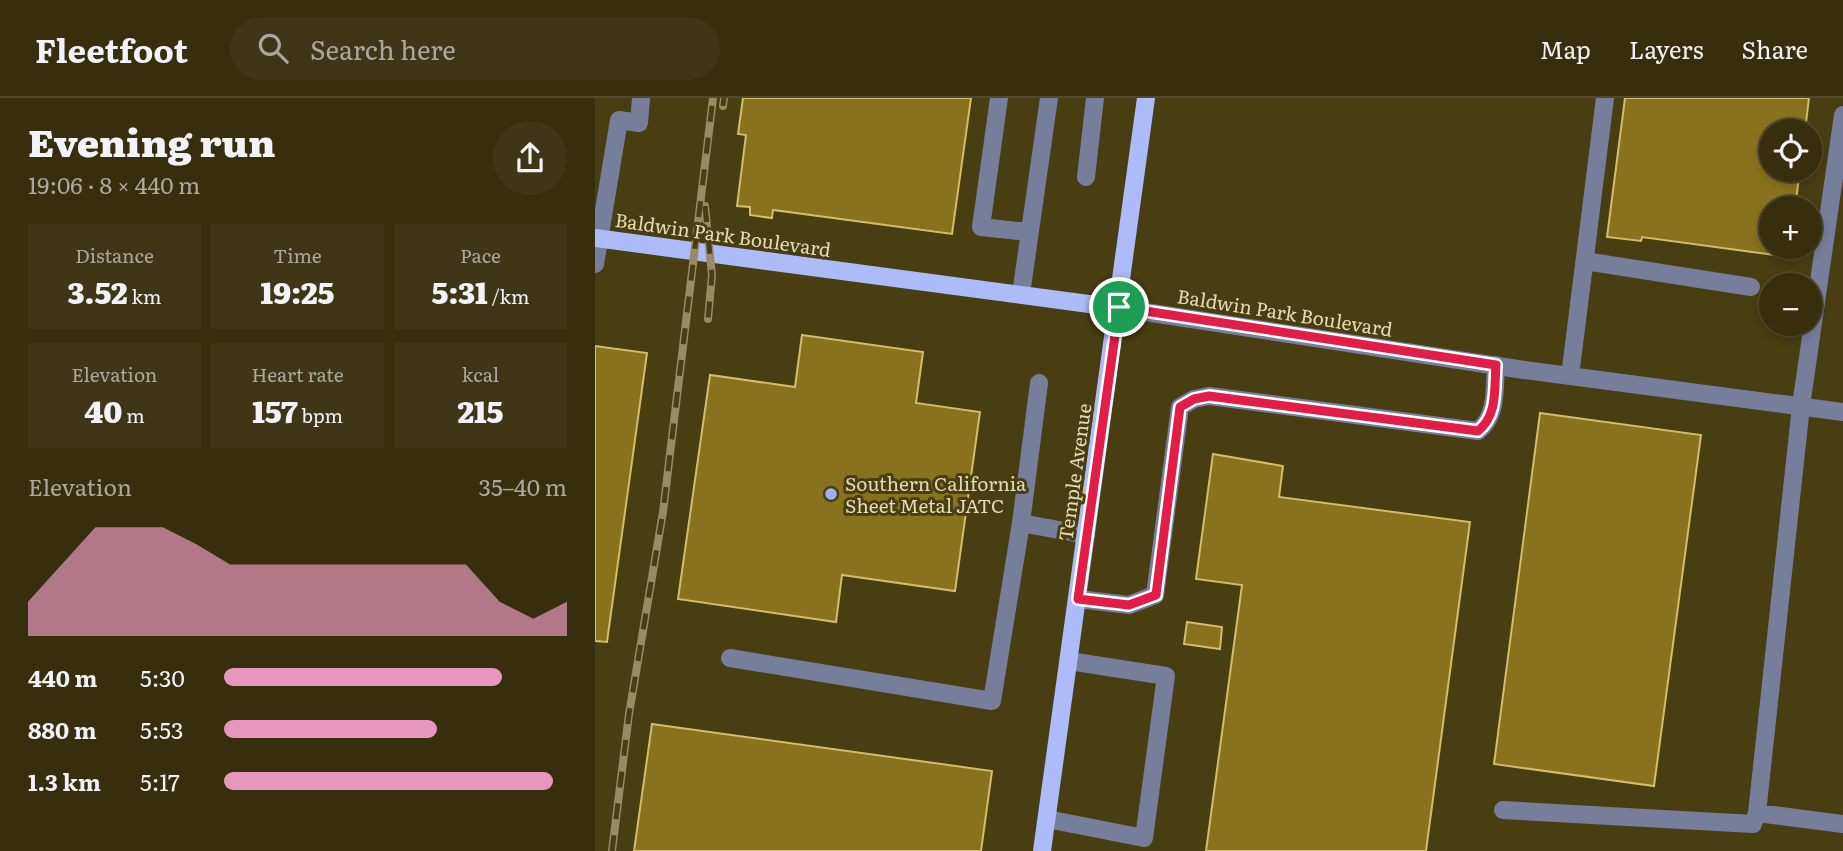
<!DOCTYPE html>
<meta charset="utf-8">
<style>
body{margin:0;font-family:Literata,serif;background:#3e3617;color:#f1f3f6;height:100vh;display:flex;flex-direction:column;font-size:26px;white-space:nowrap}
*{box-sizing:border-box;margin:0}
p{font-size:23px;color:#aaa89e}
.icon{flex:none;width:38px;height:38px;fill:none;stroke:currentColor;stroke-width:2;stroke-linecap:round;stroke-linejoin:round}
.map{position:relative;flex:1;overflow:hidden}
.panel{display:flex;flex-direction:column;background:#372e0e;width:595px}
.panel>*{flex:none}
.controls{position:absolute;left:1164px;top:21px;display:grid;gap:14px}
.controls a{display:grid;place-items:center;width:63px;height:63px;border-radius:50%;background:#372e0e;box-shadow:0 4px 10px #0003,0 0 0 2px #514a2e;font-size:35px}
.pin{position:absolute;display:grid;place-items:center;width:60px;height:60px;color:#fff;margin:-30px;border:4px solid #fff;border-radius:50%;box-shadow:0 2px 7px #0007}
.round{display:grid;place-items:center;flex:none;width:74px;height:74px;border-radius:37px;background:#3e3617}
.overview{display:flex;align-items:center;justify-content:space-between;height:119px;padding:0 28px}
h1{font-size:38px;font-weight:800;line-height:52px}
.stats{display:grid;grid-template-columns:repeat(3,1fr);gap:10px;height:119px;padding:7px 28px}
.stats div{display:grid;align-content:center;border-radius:0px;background:#3e3617;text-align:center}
.stats b{font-size:30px;font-weight:800}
.stats small{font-size:19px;font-weight:400}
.stats p{font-size:19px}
.chart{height:196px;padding:14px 28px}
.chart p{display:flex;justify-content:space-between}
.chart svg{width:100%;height:126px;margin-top:7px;fill:#e797bd;opacity:.7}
ul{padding:0 28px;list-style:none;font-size:23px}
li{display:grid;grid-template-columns:112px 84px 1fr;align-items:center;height:52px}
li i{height:18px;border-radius:9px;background:#e797bd}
header{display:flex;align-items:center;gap:42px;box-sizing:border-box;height:98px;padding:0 35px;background:#372e0e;border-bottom:2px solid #514a2e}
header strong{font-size:33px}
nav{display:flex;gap:38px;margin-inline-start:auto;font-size:24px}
.search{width:490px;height:63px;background:#3e3617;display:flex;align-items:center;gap:18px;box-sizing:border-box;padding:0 24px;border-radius:38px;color:#aaa89e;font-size:26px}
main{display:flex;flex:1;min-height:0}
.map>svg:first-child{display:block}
.building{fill:#88721d;stroke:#d3bc6c;stroke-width:2}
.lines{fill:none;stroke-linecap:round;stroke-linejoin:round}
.minor{stroke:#767e9c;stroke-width:18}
.major{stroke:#adbcf8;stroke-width:18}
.rail-casing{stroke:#978b63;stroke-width:8}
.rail{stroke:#493d12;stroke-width:5;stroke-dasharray:16;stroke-linecap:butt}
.route-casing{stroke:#fff;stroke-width:14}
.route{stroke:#e11d48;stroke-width:9}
.poi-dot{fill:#a1b2fd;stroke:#493d12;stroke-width:2.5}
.labels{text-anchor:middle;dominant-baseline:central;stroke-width:6;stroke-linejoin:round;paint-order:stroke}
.street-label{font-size:19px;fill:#e5dab4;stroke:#493d12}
.poi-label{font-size:19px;fill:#e5dab4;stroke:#493d12;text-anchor:start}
</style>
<header>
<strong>Fleetfoot</strong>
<div class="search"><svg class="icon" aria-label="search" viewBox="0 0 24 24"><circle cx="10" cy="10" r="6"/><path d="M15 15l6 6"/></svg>Search here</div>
<nav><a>Map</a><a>Layers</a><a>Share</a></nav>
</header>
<main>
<section class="panel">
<div class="overview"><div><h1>Evening run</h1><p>19:06 · 8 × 440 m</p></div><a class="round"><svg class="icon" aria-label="share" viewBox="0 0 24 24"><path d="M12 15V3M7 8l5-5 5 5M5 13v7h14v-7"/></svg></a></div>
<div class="stats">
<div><p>Distance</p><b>3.52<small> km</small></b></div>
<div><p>Time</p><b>19:25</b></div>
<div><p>Pace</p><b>5:31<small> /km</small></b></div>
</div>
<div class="stats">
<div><p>Elevation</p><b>40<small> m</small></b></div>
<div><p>Heart rate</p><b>157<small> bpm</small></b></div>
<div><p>kcal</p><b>215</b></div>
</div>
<div class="chart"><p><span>Elevation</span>35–40 m</p>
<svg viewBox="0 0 160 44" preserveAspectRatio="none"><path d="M0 44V32L10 19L20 6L30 6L40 6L50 12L60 19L70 19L80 19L90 19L100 19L110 19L120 19L130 19L140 32L150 38L160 32V44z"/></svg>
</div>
<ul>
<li><b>440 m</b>5:30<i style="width:81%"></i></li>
<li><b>880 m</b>5:53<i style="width:62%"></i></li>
<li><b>1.3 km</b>5:17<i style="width:96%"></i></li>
</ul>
</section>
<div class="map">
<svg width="1248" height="753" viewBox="0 0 1248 753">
<rect width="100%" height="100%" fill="#493d12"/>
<path class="building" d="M148,0H376L357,136L178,112L177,120L155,117V109L142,108L151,37L143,36Z
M1030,0H1214L1210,33H1176V72H1205L1200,110H1176V149H1195L1194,159L1047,139L1046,143L1012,139Z
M207,237L328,254L321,305L385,314L360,493L247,477L241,524L83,501L115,277L200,289Z
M0,248L52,255L12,544L0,543Z
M945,315L1106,337L1059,688L899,666Z
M618,356L688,368L684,399L875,424L831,753H611L647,487L601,481Z
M592,524L627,529L625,551L589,546Z
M57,626L397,673L386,753H39Z"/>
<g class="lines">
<path class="minor" d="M404,0L386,129L433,134
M491,79L500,0
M990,163L1156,189
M0,166L24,22L44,25L46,0
M426,196L454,0
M524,210L929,272L1248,314
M975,278L1010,0
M444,285L426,425L491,437
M483,501L534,507L560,497L585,309L599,301L614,298L883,333C903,317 899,291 901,267
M135,560L397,603L426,425
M908,712L1158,726L1162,715L1206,308L1248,17
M1162,715L1248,726
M452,721L549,740L571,578L474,563"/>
<path class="major" d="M0,140L524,210
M447,753L551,0"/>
<g class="rail-casing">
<path id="rail" d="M128,8L129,0
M110,108L117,177L113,221
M17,753L34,616L68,414L118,0"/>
</g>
<use href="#rail" class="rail"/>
</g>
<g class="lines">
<g class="route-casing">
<path id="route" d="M524,209L901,267C899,291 903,317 883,333L614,298L599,301L585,309L561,497L534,507L483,501Z"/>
</g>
<use href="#route" class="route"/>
</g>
<circle class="poi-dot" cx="236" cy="396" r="7"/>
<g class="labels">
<g class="street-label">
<text transform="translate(128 136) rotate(8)">Baldwin Park Boulevard</text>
<text transform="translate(690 214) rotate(9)">Baldwin Park Boulevard</text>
<text transform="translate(479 374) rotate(-82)">Temple Avenue</text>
</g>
<g class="poi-label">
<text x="250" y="385">Southern California<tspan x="250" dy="22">Sheet Metal JATC</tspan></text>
</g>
</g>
</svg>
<div class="controls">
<a><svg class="icon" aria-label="locate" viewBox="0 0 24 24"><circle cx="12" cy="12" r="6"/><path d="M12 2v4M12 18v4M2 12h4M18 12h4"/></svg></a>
<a>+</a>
<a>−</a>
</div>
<div class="pin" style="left:524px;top:209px;background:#1e9e55"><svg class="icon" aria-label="arrive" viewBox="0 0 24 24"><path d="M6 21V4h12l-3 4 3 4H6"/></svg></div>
</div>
</main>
